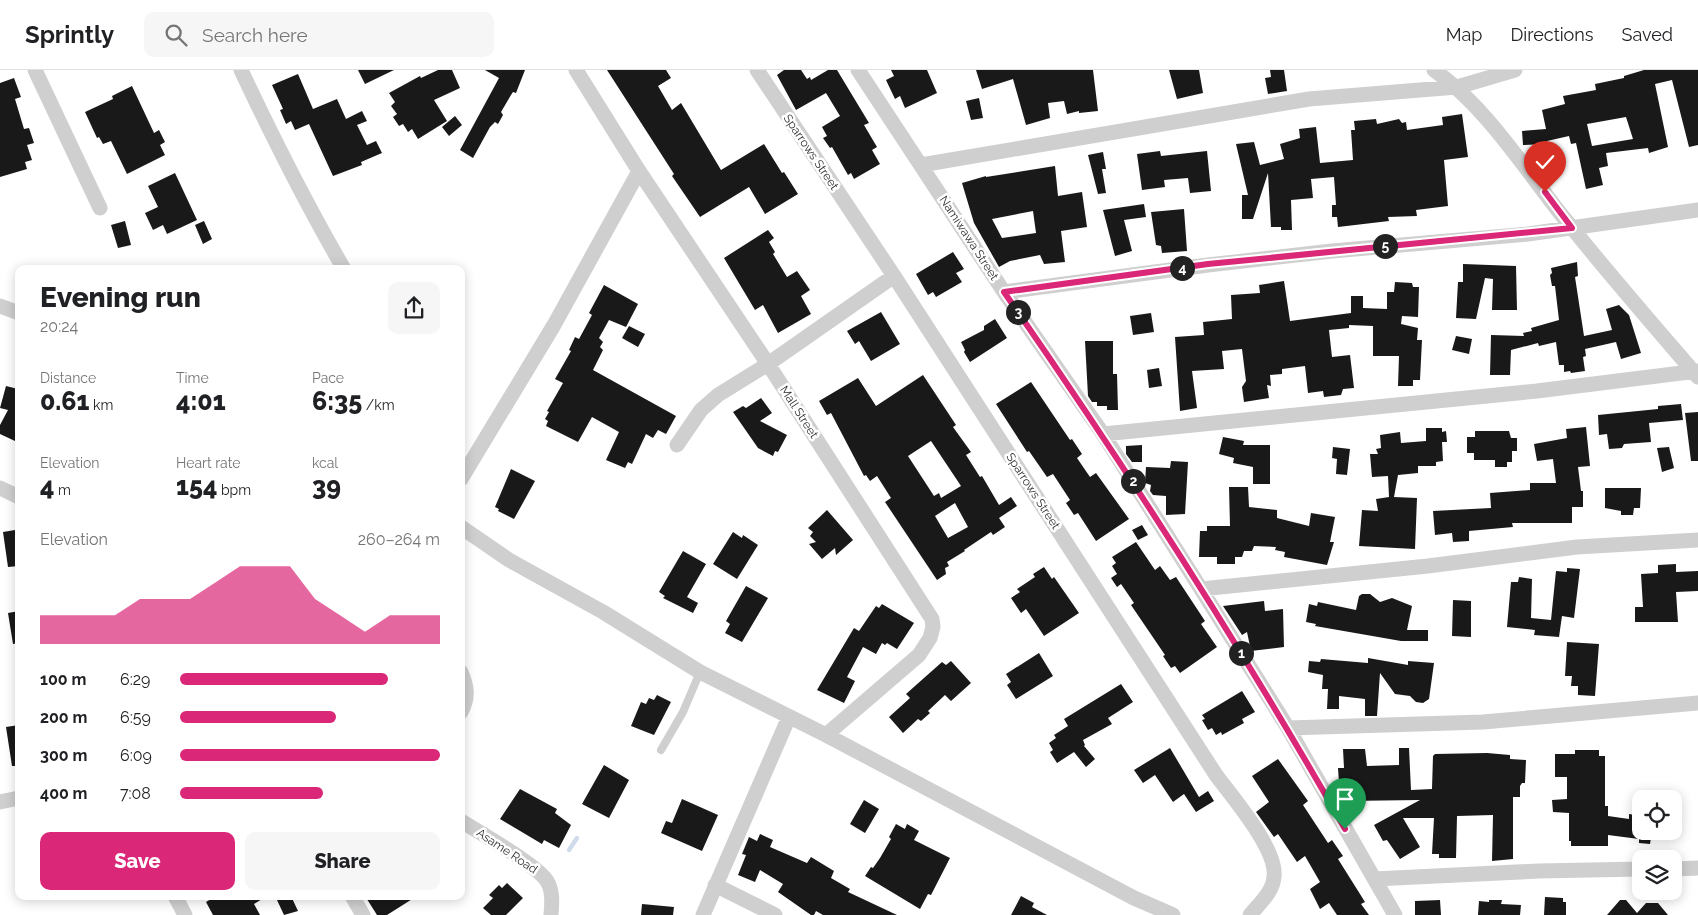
<!DOCTYPE html>
<meta charset="utf-8">
<style>
body{margin:0;font-family:Raleway,sans-serif;background:#f6f6f6;color:#202124;height:100vh;display:flex;flex-direction:column;font-size:19px;white-space:nowrap}
*{box-sizing:border-box;margin:0}
p{font-size:16px;color:#757577}
.icon{flex:none;width:28px;height:28px;fill:none;stroke:currentColor;stroke-width:2;stroke-linecap:round;stroke-linejoin:round}
.map{position:relative;flex:1;overflow:hidden}
.details{position:absolute;left:15px;top:195px;width:450px;height:635px;display:flex;flex-direction:column;background:#fff;border-radius:10px;box-shadow:0 2px 12px #0003}
.details>*{flex:none}
.tools{position:absolute;left:1632px;top:720px;display:grid;gap:10px}
.tools a{display:grid;place-items:center;width:50px;height:50px;border-radius:10px;background:#fff;box-shadow:0 2px 12px #0003;font-size:25px}
.pin{position:absolute;display:grid;place-items:center;width:42px;height:42px;color:#fff;margin:-51px -21px;border-radius:50% 50% 50% 0;rotate:-45deg;box-shadow:0 0 5px #0007}
.pin .icon{rotate:45deg}
.km{position:absolute;width:25px;height:25px;margin:-12px;border-radius:50%;background:#222;color:#fff;font-size:14px;line-height:25px;text-align:center}
.round{display:grid;place-items:center;flex:none;width:52px;height:52px;border-radius:10px;background:#f6f6f6}
.summary{display:flex;align-items:center;justify-content:space-between;height:85px;padding:0 25px}
h1{font-size:28px;font-weight:800;line-height:38px}
.stats{display:grid;grid-template-columns:repeat(3,1fr);gap:8px;height:85px;padding:5px 25px}
.stats div{display:grid;align-content:center}
.stats b{font-size:25px;font-weight:800}
.stats small{font-size:14px;font-weight:400}
.stats p{font-size:14px}
.chart{height:140px;padding:10px 25px}
.chart p{display:flex;justify-content:space-between}
.chart svg{width:100%;height:90px;margin-top:5px;fill:#db2777;opacity:.7}
.primary-button{display:flex;gap:10px;margin-top:auto;padding:10px 25px}
.primary-button a{flex:1;height:58px;border-radius:10px;background:#db2777;color:#fff;font-size:20px;font-weight:800;line-height:58px;text-align:center}
.primary-button a+a{background:#f6f6f6;color:#202124}
ul{padding:0 25px;list-style:none;font-size:16px}
li{display:grid;grid-template-columns:80px 60px 1fr;align-items:center;height:38px}
li i{height:12px;border-radius:6px;background:#db2777}
header{display:flex;align-items:center;gap:30px;box-sizing:border-box;height:70px;padding:0 25px;background:#fff;border-bottom:1px solid #e0e0e0}
header strong{font-size:24px}
nav{display:flex;gap:28px;margin-inline-start:auto;font-size:18px}
.search{width:350px;height:45px;background:#f6f6f6;display:flex;align-items:center;gap:12px;box-sizing:border-box;padding:0 18px;border-radius:10px;color:#757577;font-size:19px}
.map>svg:first-child{display:block}
.lines{fill:none;stroke-linecap:round;stroke-linejoin:round}
.stream{stroke:#d0dcec;stroke-width:4.5}
.building{fill:#191919;fill-rule:evenodd}
.service{stroke:#cfcfcf;stroke-width:8}
.minor{stroke:#cfcfcf;stroke-width:15}
.route-casing{stroke:#fff;stroke-width:10}
.route{stroke:#db2777;stroke-width:6}
.labels{text-anchor:middle;dominant-baseline:central;stroke-width:5;stroke-linejoin:round;paint-order:stroke}
.street-label{font-size:12px;fill:#323232;stroke:#fff}
</style>
<header>
<strong>Sprintly</strong>
<div class="search"><svg class="icon" aria-label="search" viewBox="0 0 24 24"><circle cx="10" cy="10" r="6"/><path d="M15 15l6 6"/></svg>Search here</div>
<nav><a>Map</a><a>Directions</a><a>Saved</a></nav>
</header>
<div class="map">
<svg width="1698" height="845" viewBox="0 0 1698 845">
<rect width="100%" height="100%" fill="#fff"/>
<g class="lines">
<path class="stream" d="M569,780L577,768"/>
</g>
<path class="building" d="M358,0H394L365,14Z
M438,0H452L460,18L434,30L447,51L418,69L412,59L408,62L403,54L399,56L393,47L397,44L391,36L395,32L389,23L420,6L421,8Z
M485,0H525L516,23L513,22L511,25L501,42L503,45L498,54L495,52L490,57L473,88L460,80L499,8Z
M607,0H666L671,8L658,16L672,40L681,33L721,100L764,74L782,103L784,102L798,124L765,144L749,117L700,147L672,106L674,104Z
M784,0H801L807,9L810,7L811,10L828,0H837L869,53L864,55L877,77L872,80L880,94L854,109L851,103L848,105L832,77L830,78L823,68L827,66L822,57L840,46L826,23L796,40L777,5Z
M891,0H927L937,23L905,38L900,26L895,29L886,10L894,6Z
M976,0H1093L1098,41L1079,43V41L1067,44L1064,31L1048,33L1050,48L1026,55L1013,9L982,19Z
M1169,0H1199L1203,23L1177,29Z
M1270,0H1284L1287,21L1268,24L1265,8L1271,7Z
M1644,0H1698V75L1689,77L1672,10L1655,14L1668,77L1649,83L1648,78L1606,83L1608,96L1599,98L1603,115L1586,119L1576,73L1571,74L1569,66L1547,71V74L1523,75L1522,61L1546,59L1542,40L1565,34L1563,26L1596,20L1595,14L1624,8V6ZM1626,47L1633,69L1592,76L1587,54Z
M298,4L313,39L337,29L346,49L362,41L367,51L357,55L367,75L376,71L382,83L361,92L362,95L333,106L309,54L295,60L291,51L286,54L280,40L283,39L272,15Z
M14,8L21,27L15,29L24,59L29,58L34,73L27,75L32,90L25,92L27,99L0,107V13Z
M132,16L154,63L159,60L165,72L160,75L165,85L127,104L111,71L103,74L99,67L97,68L85,42L113,29L112,26Z
M979,28L983,48L971,50L966,31Z
M1462,44L1468,87L1444,90L1448,136L1416,140L1417,146L1388,147L1389,151L1338,157L1337,147H1332V135H1336L1334,107L1311,109L1313,128L1291,130L1292,160H1281V157H1271L1268,103L1253,149H1242V125H1248L1236,74L1254,72L1260,95L1284,89L1280,74L1300,68L1299,59L1316,57L1320,93L1353,90L1351,60H1355L1354,51L1376,49L1377,54L1399,49L1402,53L1406,52L1407,60L1443,55L1442,47Z
M455,46L462,55L449,66L442,57Z
M1160,81L1161,86L1207,81L1211,121L1190,123L1188,108L1164,110L1165,117L1142,120L1137,84Z
M1103,82L1106,99H1102L1106,123L1098,124L1088,85Z
M1055,96L1058,126L1082,122L1087,157L1061,161L1065,192L1044,194L1040,185L1010,191L999,197L974,153L962,113L986,106V107ZM1033,141L1036,163L1002,168L992,149Z
M175,103L197,150L167,164L163,155L153,160L145,143L158,137L148,116Z
M1144,134L1146,147L1124,150L1132,181L1115,186L1103,140Z
M1184,139L1187,181L1162,183L1161,176L1156,175L1151,142Z
M125,151L131,175L118,178L111,155Z
M204,151L212,169L203,174L195,155Z
M768,160L774,168L769,172L775,182L773,184L787,207L797,201L810,220L801,226L811,244L778,263L763,235L755,240L724,188Z
M953,182L964,199L956,203L962,212L936,227L933,222L928,225L916,204Z
M1577,192L1578,206L1575,207L1584,266L1612,260L1606,239L1619,235L1629,245L1641,283L1621,289L1616,272L1585,279L1586,286L1583,287L1585,301L1571,303L1570,301L1564,302V295H1559L1556,272L1539,276L1538,273L1511,280L1510,305H1490L1491,265L1524,266L1523,263L1532,261L1531,258L1559,250L1555,216H1552L1550,205L1552,203L1551,198Z
M1463,194L1516,196L1517,240H1492L1493,209L1485,208L1476,249L1456,248L1458,212H1463Z
M1284,211L1290,251L1351,243V226H1363V238L1387,239V222H1394L1395,212L1412,213L1413,217H1419L1418,247L1402,246L1401,254L1418,258L1417,270H1422L1420,310H1413V316H1398L1399,286H1373V256L1349,255V258L1329,260L1332,287L1350,285L1354,318L1343,319L1341,325L1324,327L1323,321L1308,323L1305,296L1282,299V304L1270,305L1271,316L1267,315L1269,328L1244,332L1242,317L1246,311L1242,279L1222,281L1224,299L1192,301L1197,338L1180,341L1175,267L1204,265L1203,252L1232,249L1231,225L1260,223L1259,215Z
M604,215L638,234L626,257L609,250L599,268L603,272L600,277L603,280L593,300L676,346L666,364L658,360L653,368L646,364L632,394L628,392L625,398L606,390L619,362L592,347L578,372L546,356L548,351L545,349L549,342L547,341L563,313L555,309L571,281L569,280L575,267L579,269L592,245L589,243Z
M881,242L900,274L871,291L859,271L855,274L847,261Z
M1151,243L1154,262L1133,265L1130,246Z
M995,249L1007,268L970,292L964,282L965,280L961,272L984,260V256Z
M629,256L645,264L638,277L622,268Z
M1456,266L1472,269L1469,284L1452,280Z
M1085,271H1113V304H1117L1118,340H1107V336H1097V332H1092L1088,326Z
M1159,298L1162,316L1149,318L1147,300Z
M923,305L956,355L953,357L971,382L966,385L980,407L982,406L999,435L1011,427L1017,436L999,448L1005,457L993,465L991,462L964,480L965,481L947,492L949,496L945,498L946,504L937,510L885,432L891,428L877,406L870,411L866,405L864,406L831,343L827,345L819,331L858,308L876,336ZM931,371L961,416L941,428L939,423L934,426L908,386ZM955,433L968,457L948,468L935,446Z
M1031,312L1070,370L1072,369L1082,384L1077,388L1090,407L1096,403L1129,449L1096,471L1078,443L1074,445L1066,433L1070,430L1053,404L1047,407L1029,381L1027,382L996,334Z
M6,316L18,319L19,317V363L15,371L0,364V355L8,340L0,338Z
M761,328L772,343L760,351L787,365L778,382L775,381L773,386L758,378L733,342L743,336L746,338Z
M1681,334L1683,350L1649,353L1651,372L1624,374L1622,378L1609,379L1607,364L1599,365L1598,345L1658,339V336Z
M1698,342V391H1691L1685,343Z
M1586,357L1590,396L1578,397L1581,421H1583V437H1572V453H1512L1513,457L1469,461V471L1453,472L1452,463L1435,465L1433,441L1491,438L1490,423L1530,420V413H1556L1553,389L1537,391L1534,374L1567,368L1566,359Z
M1426,358H1442V362L1446,361L1447,372H1442L1443,391L1436,392V396H1418V403L1398,405L1394,427L1417,428L1415,479L1359,476L1362,440L1378,441L1376,429L1389,427L1388,406L1372,407L1370,384H1378L1376,379L1381,378L1380,365L1400,362L1401,373L1426,371Z
M1475,361H1509L1511,368H1517V381H1512V392H1507V397H1495V390H1474V383H1467V367H1475Z
M1223,367L1244,371L1243,375H1270V414H1253V397L1233,393L1234,388L1219,384Z
M1142,375V392H1132L1126,384V376Z
M1333,377L1350,379L1347,405L1336,404L1337,389L1332,388Z
M1669,377L1674,398L1662,402L1657,378Z
M1171,391L1188,392L1185,444L1166,445V426L1153,425L1150,421L1151,415L1145,413L1146,397L1170,398Z
M511,399L535,411L514,449L498,441L499,439L495,437Z
M1229,417H1248L1249,437L1277,440V448L1309,456L1311,443L1335,447L1330,472H1334L1327,495L1284,487L1285,482L1275,480L1276,477L1254,476L1252,481H1244L1242,487H1235V494H1217V487H1199L1200,461H1207V456H1230Z
M1605,418H1641L1640,438H1634L1633,445H1621V441L1605,438Z
M827,440L853,470L836,485L835,478L822,489L809,474L816,472L810,466L813,462L808,458Z
M1142,455L1148,465L1138,470L1132,460Z
M15,460L16,469H19V496L8,497L3,462Z
M733,462L742,468L743,465L758,475L737,509L713,494Z
M1136,472L1155,500L1160,496L1170,510L1176,507L1205,551L1201,554L1217,577L1180,603L1175,596L1171,598L1163,586L1165,585L1131,535L1134,533L1121,514L1117,517L1111,508L1117,504L1112,496L1116,493L1112,487Z
M683,481L706,494L687,527L698,533L693,543L663,528L665,526L659,522Z
M1676,494V502L1698,501V521L1676,522L1678,552H1635V537H1643L1641,504L1658,503V495Z
M1044,497L1052,509L1054,507L1079,543L1044,566L1026,539L1021,543L1011,528L1020,522L1017,519L1035,507L1033,504Z
M1567,498L1580,499L1574,548L1562,546L1559,567L1534,565L1535,560L1507,557L1511,512H1518L1519,507L1532,509L1531,548L1551,550L1556,501L1567,502Z
M746,516L768,528L742,572L725,563L730,554L726,551Z
M1362,524H1370L1380,532L1392,528L1412,536L1407,560H1428V571H1401L1315,556L1316,554L1306,552L1309,534L1317,536L1318,532L1356,540L1359,526Z
M1453,530L1471,531V567L1452,566Z
M1264,531L1265,541L1283,539L1284,577L1251,581L1247,562L1242,565L1223,536Z
M882,534L914,553L897,579L887,573L885,575L882,573L876,584L863,577L847,607L855,611L844,633L817,620L854,558L859,561L876,536L879,538Z
M19,541V573L13,574L8,543Z
M1567,572L1599,574L1595,626L1578,625V616H1571L1572,606H1565Z
M1039,583L1053,606L1016,629L1007,615L1011,612L1006,604Z
M1368,588L1408,595V591L1434,593L1429,629L1423,633L1416,632L1410,626L1395,624L1380,603L1377,646H1365V629L1339,626V639H1327L1328,619H1322L1323,605L1308,602L1309,591L1320,592L1321,589L1368,593Z
M951,591L971,613L951,631L945,625L928,641L930,643L921,651L918,649L903,663L889,647L910,628L906,624L942,592L946,595Z
M1121,614L1133,632L1108,648L1112,654L1083,670L1085,675L1084,676L1095,689L1086,697L1074,682L1057,693L1050,682L1053,680L1049,673L1056,668L1054,665L1068,656L1064,649Z
M1242,621L1255,642L1242,649L1244,653L1222,665L1221,662L1216,665L1212,658L1208,660L1202,650L1205,649L1202,645Z
M657,625L671,632L654,665L631,656L641,632L646,634L649,628L654,630Z
M19,655V696H12L6,657Z
M1170,678L1199,727L1208,721L1214,731L1196,742L1184,724L1173,732L1155,705L1143,713L1134,700Z
M1399,678H1409L1411,720L1432,719L1433,686L1435,684L1487,683L1510,685V689L1526,690L1525,713H1522L1520,716V727H1513V789L1492,791L1493,745L1457,746L1456,788H1439V784H1432L1434,748H1403L1420,777L1400,789L1387,770L1383,771L1374,755L1420,730L1345,731L1344,712L1339,713L1338,698H1344L1343,679H1365L1367,696L1399,695Z
M1575,680H1599V686H1605V736H1608V746L1629,749V744L1641,746V761H1652L1650,774L1639,773V769L1608,765V776H1571V771H1569V743L1553,742L1552,730L1567,729V707H1555V684H1575Z
M1278,689L1308,731L1303,735L1328,773L1332,770L1343,786L1338,789L1365,832L1361,834L1369,845H1337L1329,833L1320,839L1310,819L1320,812L1305,786L1297,792L1278,764L1274,767L1256,742L1269,732L1252,706Z
M604,695L629,710L609,748L582,734Z
M520,719L557,739L555,743L571,755L559,778L544,770L542,774L500,749Z
M682,729L718,745L702,781L661,763L666,751L672,753Z
M864,730L879,739L865,763L850,754Z
M896,754L905,759L907,754L919,761L914,770L950,788L931,825L928,824L920,839L865,806L871,797L873,798L880,788L891,769L889,767Z
M760,764L773,770L770,777L807,793L811,787L834,801L831,808L850,819L848,822L897,845H823L816,841L814,845H811L778,822L783,814L760,800L755,812L738,805L746,785L742,784L749,767L757,771Z
M507,813L523,828L506,845H491L483,838L493,828L489,825L499,815L502,818Z
M216,826H267L254,834L260,845H213L206,832Z
M284,826H291L298,841L284,845L277,830Z
M365,826H417L387,845H377Z
M1021,826L1034,833L1032,837L1047,845H1011Z
M1545,827L1563,828V832H1566V845H1544Z
M1440,830L1441,845H1415V831Z
M1489,830H1502L1501,834L1521,835L1520,845H1478L1479,831L1489,832Z
M1620,830H1626L1637,843L1646,833H1658L1668,845H1607Z
M642,834L674,837L673,845H641Z"/>
<g class="lines">
<path class="service" d="M661,680L683,642L700,602"/>
<path class="minor" d="M35,0L100,138
M241,0C273,68 306,134 344,199
M576,0L639,101L768,294L932,549L933,557L930,568L919,585L826,665
M757,0L894,206L1216,705C1233,728 1278,780 1274,807C1273,822 1259,834 1250,845
M858,0L1004,222L1103,364L1201,519L1288,658L1395,845
M1434,0C1491,41 1528,105 1573,159C1613,209 1656,258 1698,307
M921,95L1309,29L1457,17L1515,0
M1004,222L1208,195L1332,181L1528,164L1698,140
M0,236L19,243
M1103,364L1537,321L1698,301
M677,375L701,340L718,325L768,294L894,206
M461,409L554,255L639,101
M0,418L19,427
M461,457L509,490L603,542L700,602L826,665L1134,828L1173,845
M1201,519L1428,496L1577,477L1698,470
M461,602C467,616 469,627 461,642
M1288,658L1483,652L1698,633
M0,732L19,728
M461,751C479,762 537,795 547,811C553,821 552,833 551,845
M1674,799L1698,798
M1374,809L1539,801L1641,799
M715,815L775,845
M175,826L185,845
M352,826L363,845
M703,845L789,647"/>
</g>
<g class="lines">
<g class="route-casing">
<path id="route" d="M1345,759C1240,574 1125,396 1004,222L1208,194L1572,158L1545,122"/>
</g>
<use href="#route" class="route"/>
</g>
<g class="labels">
<g class="street-label">
<text transform="translate(811 82) rotate(56)">Sparrows Street</text>
<text transform="translate(969 168) rotate(57)">Namiwawa Street</text>
<text transform="translate(799 342) rotate(57)">Mall Street</text>
<text transform="translate(1033 421) rotate(57)">Sparrows Street</text>
<text transform="translate(507 781) rotate(34)">Asame Road</text>
</g>
</g>
</svg>
<div class="tools">
<a><svg class="icon" aria-label="locate" viewBox="0 0 24 24"><circle cx="12" cy="12" r="6"/><path d="M12 2v4M12 18v4M2 12h4M18 12h4"/></svg></a>
<a><svg class="icon" aria-label="layers" viewBox="0 0 24 24"><path d="M12 4l9 5-9 5-9-5zM3 14l9 5 9-5"/></svg></a>
</div>
<div class="pin" style="left:1345px;top:759px;background:#1e9e55"><svg class="icon" aria-label="arrive" viewBox="0 0 24 24"><path d="M6 21V4h12l-3 4 3 4H6"/></svg></div>
<div class="pin" style="left:1545px;top:122px;background:#d93025"><svg class="icon" aria-label="check" viewBox="0 0 24 24"><path d="M5 12l5 5 9-10"/></svg></div>
<b class="km" style="left:1241px;top:583px">1</b>
<b class="km" style="left:1133px;top:411px">2</b>
<b class="km" style="left:1018px;top:242px">3</b>
<b class="km" style="left:1182px;top:198px">4</b>
<b class="km" style="left:1385px;top:176px">5</b>
<section class="details">
<div class="summary"><div><h1>Evening run</h1><p>20:24</p></div><a class="round"><svg class="icon" aria-label="share" viewBox="0 0 24 24"><path d="M12 15V3M7 8l5-5 5 5M5 13v7h14v-7"/></svg></a></div>
<div class="stats">
<div><p>Distance</p><b>0.61<small> km</small></b></div>
<div><p>Time</p><b>4:01</b></div>
<div><p>Pace</p><b>6:35<small> /km</small></b></div>
</div>
<div class="stats">
<div><p>Elevation</p><b>4<small> m</small></b></div>
<div><p>Heart rate</p><b>154<small> bpm</small></b></div>
<div><p>kcal</p><b>39</b></div>
</div>
<div class="chart"><p><span>Elevation</span>260–264 m</p>
<svg viewBox="0 0 160 44" preserveAspectRatio="none"><path d="M0 44V30L10 30L20 30L30 30L40 22L50 22L60 22L70 14L80 6L90 6L100 6L110 22L120 30L130 38L140 30L150 30L160 30V44z"/></svg>
</div>
<ul>
<li><b>100 m</b>6:29<i style="width:80%"></i></li>
<li><b>200 m</b>6:59<i style="width:60%"></i></li>
<li><b>300 m</b>6:09<i style="width:100%"></i></li>
<li><b>400 m</b>7:08<i style="width:55%"></i></li>
</ul>
<div class="primary-button"><a>Save</a><a>Share</a></div>
</section>
</div>
